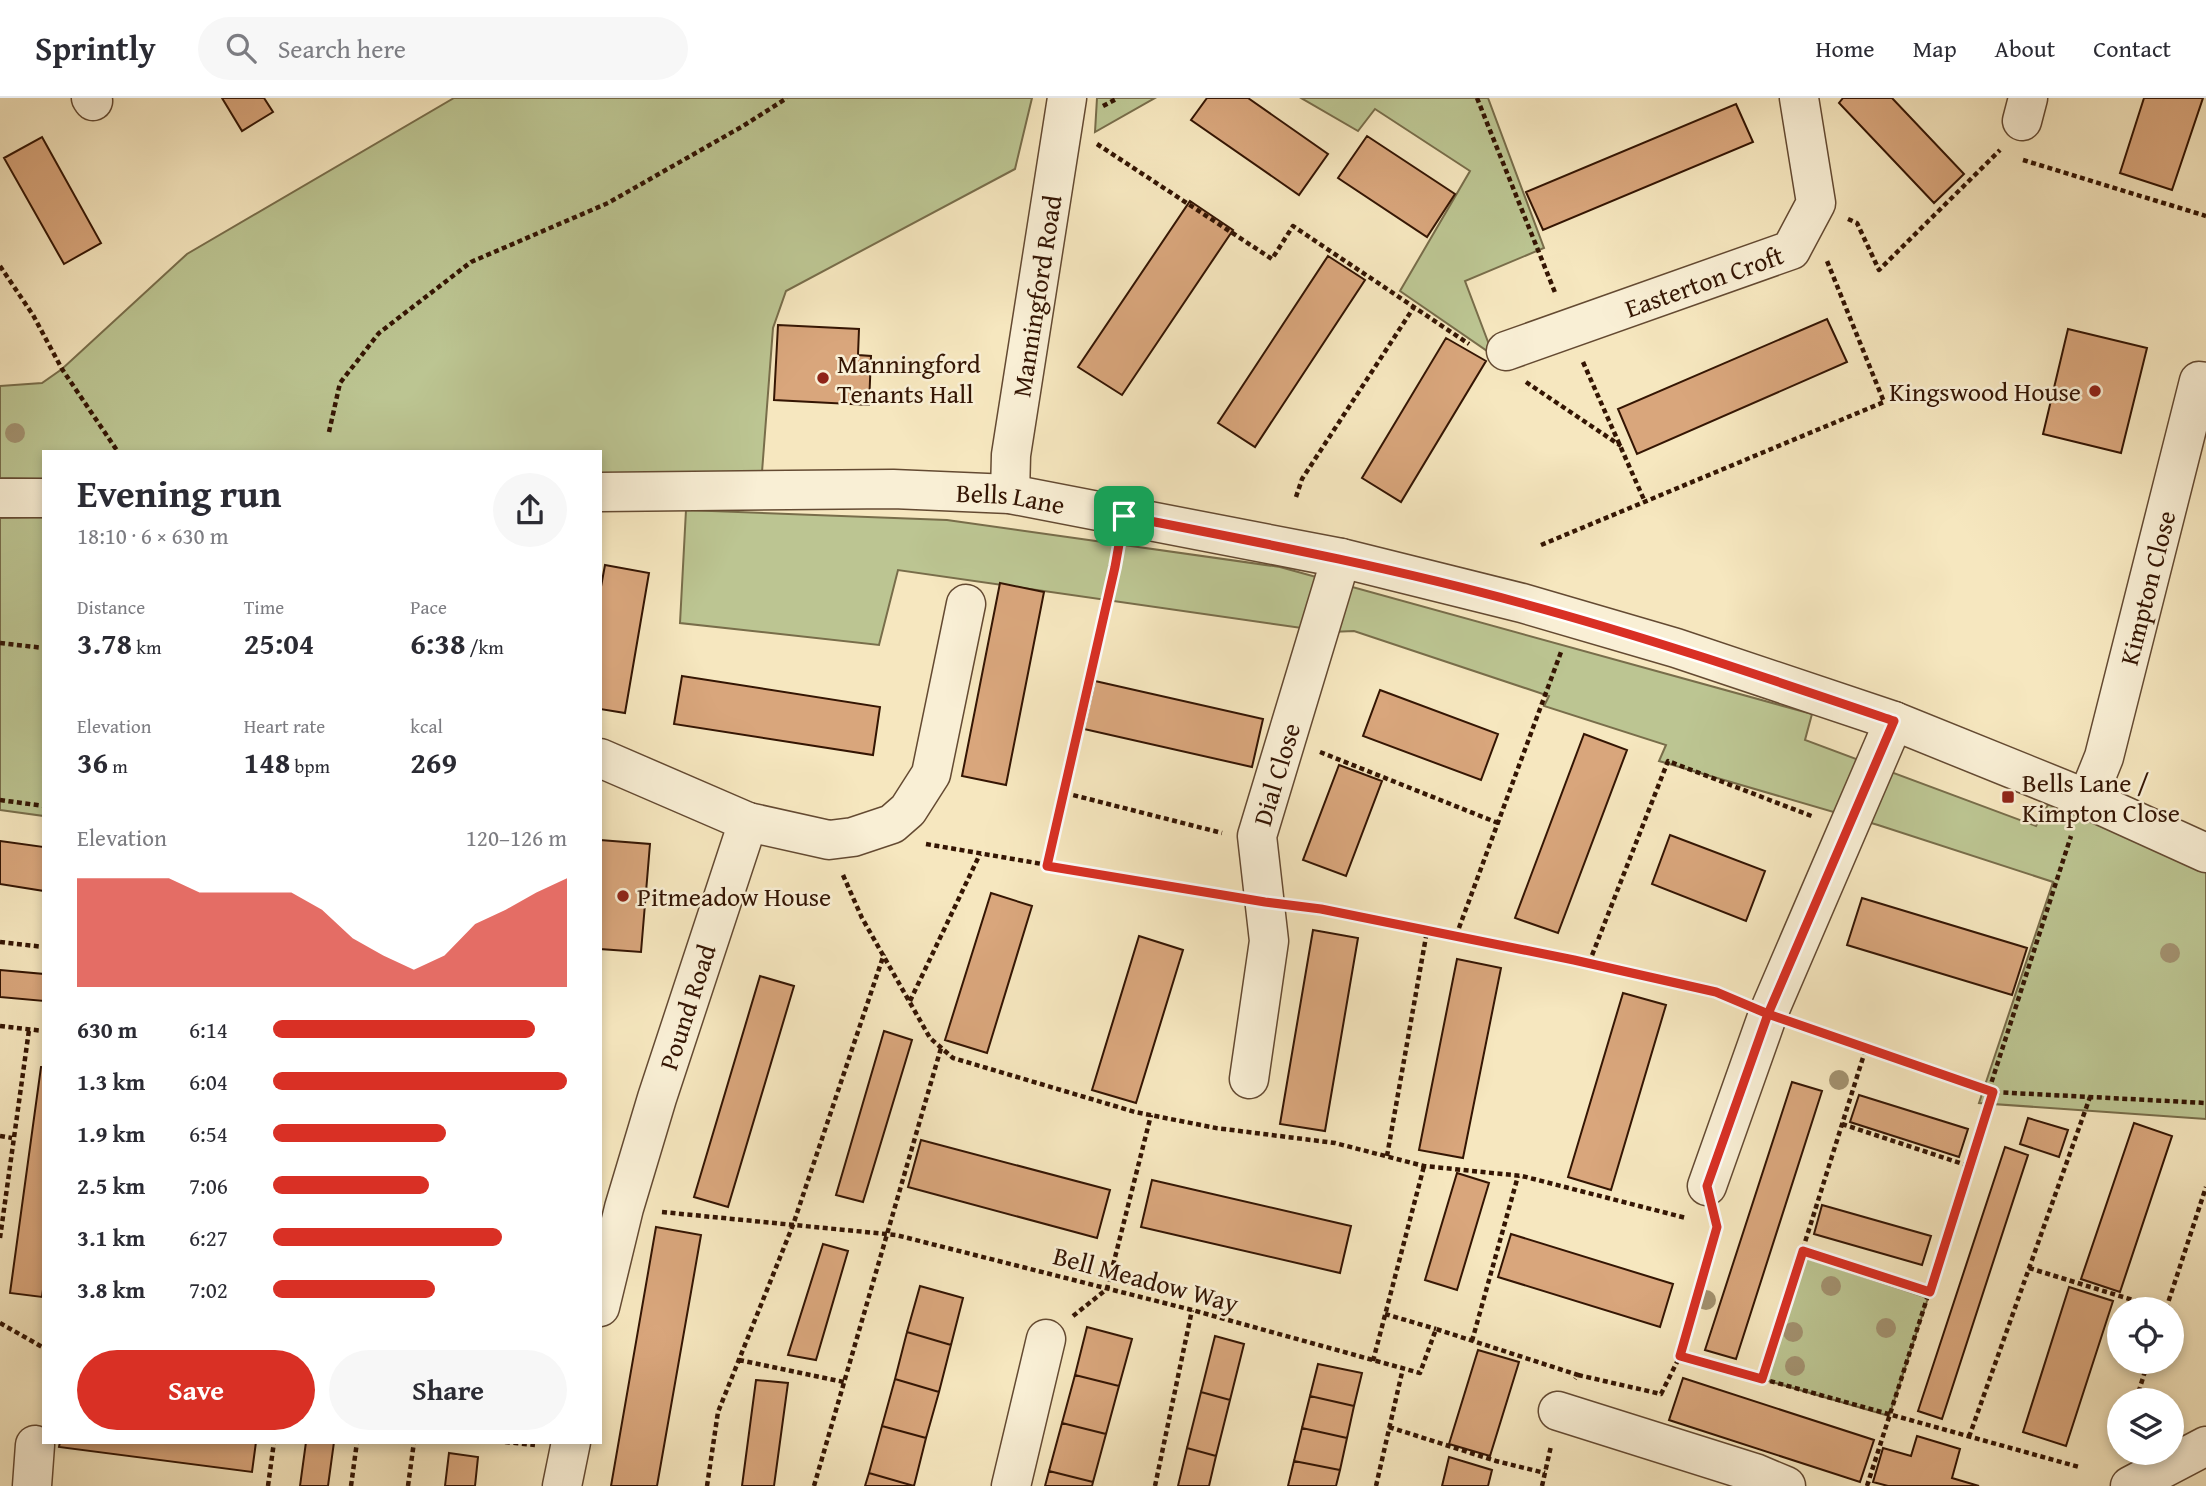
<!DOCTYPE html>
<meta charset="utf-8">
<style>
body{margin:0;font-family:"Gentium Book Plus",serif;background:#f7f7f7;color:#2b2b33;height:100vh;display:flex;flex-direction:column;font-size:26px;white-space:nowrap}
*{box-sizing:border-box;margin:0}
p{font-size:23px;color:#7c7c81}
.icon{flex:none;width:38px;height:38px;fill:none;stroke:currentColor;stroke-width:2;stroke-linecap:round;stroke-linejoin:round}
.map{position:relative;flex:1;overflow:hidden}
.panel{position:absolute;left:42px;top:352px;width:560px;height:994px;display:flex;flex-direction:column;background:#fff;border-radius:0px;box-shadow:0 4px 10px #0003}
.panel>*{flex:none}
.fabs{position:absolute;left:2107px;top:1199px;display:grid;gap:14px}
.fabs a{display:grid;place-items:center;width:77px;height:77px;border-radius:50%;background:#fff;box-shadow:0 4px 10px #0003;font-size:35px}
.pin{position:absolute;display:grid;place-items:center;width:60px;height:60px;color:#fff;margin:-30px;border-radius:14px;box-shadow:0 4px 10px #0006}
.round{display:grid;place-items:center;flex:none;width:74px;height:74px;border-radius:37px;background:#f7f7f7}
.overview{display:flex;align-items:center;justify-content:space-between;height:119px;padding:0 35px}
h1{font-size:38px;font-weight:800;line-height:52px}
.stats{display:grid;grid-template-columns:repeat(3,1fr);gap:10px;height:119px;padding:7px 35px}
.stats div{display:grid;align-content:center}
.stats b{font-size:30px;font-weight:800}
.stats small{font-size:19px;font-weight:400}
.stats p{font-size:19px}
.chart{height:196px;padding:14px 35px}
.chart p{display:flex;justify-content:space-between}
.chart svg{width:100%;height:126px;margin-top:7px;fill:#d93025;opacity:.7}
.cta{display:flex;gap:14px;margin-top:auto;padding:14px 35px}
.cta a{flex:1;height:80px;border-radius:42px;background:#d93025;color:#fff;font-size:28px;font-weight:800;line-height:80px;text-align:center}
.cta a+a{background:#f7f7f7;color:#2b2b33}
ul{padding:0 35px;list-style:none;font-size:23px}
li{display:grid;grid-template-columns:112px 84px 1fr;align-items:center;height:52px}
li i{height:18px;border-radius:9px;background:#d93025}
header{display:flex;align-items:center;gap:42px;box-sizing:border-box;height:98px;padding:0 35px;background:#fff;border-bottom:2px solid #e1e1e2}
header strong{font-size:33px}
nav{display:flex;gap:38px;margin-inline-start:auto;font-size:24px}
.search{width:490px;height:63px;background:#f7f7f7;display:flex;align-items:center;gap:18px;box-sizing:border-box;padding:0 24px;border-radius:38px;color:#7c7c81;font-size:26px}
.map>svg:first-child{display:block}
.green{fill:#bcc592;stroke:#786d4a;stroke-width:2}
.building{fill:#d9a67c;stroke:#341503;stroke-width:2}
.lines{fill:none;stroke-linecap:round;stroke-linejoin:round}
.minor-casing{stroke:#644a32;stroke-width:41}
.path{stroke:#341503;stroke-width:4.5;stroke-dasharray:5 3.5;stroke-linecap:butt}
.minor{stroke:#f9efd5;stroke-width:38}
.tree{fill:#a2916f}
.route-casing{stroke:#fff;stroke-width:14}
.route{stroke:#d93025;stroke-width:9}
.poi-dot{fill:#8f2418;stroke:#f9efd5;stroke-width:2.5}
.labels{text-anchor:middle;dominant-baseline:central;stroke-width:5;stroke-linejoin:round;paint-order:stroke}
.street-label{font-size:26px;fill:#341503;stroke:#f9efd5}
.poi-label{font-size:26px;fill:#341503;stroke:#f9efd5;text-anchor:start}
</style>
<header>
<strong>Sprintly</strong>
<div class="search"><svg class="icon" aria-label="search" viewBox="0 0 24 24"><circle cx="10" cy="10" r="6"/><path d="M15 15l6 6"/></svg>Search here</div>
<nav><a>Home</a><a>Map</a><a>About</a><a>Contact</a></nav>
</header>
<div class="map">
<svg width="2206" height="1388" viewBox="0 0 2206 1388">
<rect width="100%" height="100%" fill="#f6e7bf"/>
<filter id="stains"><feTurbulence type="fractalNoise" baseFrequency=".00286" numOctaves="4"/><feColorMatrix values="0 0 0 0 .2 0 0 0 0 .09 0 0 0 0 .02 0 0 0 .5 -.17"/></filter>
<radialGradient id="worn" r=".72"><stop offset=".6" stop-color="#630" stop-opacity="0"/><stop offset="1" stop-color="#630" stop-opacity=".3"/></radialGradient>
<path class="green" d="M454,0H1032L1015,71L786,193L773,230L762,374L600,376V354H44V381L0,380V288L42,285L62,271L187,156Z
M1097,0H1155L1095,34Z
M1301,0H1488L1544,150L1465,183L1493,257L1400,193L1470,73L1375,11L1358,33Z
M686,412L947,422L1280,469L1812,616L1805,642L2036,728L2049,705L2206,773V1021L1979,1005L2053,784L1878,727L1659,663L1666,647L1544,608L1549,598L1354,533L1330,534L898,472L879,547L680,525Z
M44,419V718L0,712V420Z
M1801,1158L1928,1200L1889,1318L1762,1281Z"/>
<path class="building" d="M222,0H264L273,14L242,33Z
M1207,0H1248L1328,56L1299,97L1191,22Z
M1843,0H1892L1964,76L1934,105L1839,5Z
M2144,0H2203L2172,92L2120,75Z
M1736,6L1753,44L1543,132L1526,94Z
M1367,38L1455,96L1427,139L1338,80Z
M42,39L101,145L64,166L4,60Z
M1190,103L1233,132L1122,297L1078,269Z
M1328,158L1365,182L1255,349L1218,325Z
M1827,221L1847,264L1637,356L1618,311Z
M778,227L859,231L858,257L871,258L869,307L774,302Z
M2068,231L2147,250L2121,355L2043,336Z
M1446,240L1486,263L1401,404L1362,380Z
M605,467L649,475L625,615L600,611V494Z
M1000,485L1044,494L1006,687L962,678Z
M682,578L880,609L873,657L674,626Z
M1095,583L1263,621L1252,669L1084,631Z
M1380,592L1498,636L1481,682L1363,638Z
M1584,636L1627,652L1558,835L1515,820Z
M1339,667L1382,683L1346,778L1303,762Z
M1670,737L1765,773L1746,823L1652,786Z
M600,742L650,746L641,854L600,851Z
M0,743L44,749V793L0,786Z
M991,795L1032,808L987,955L945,942Z
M1862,800L2027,850L2012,897L1847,847Z
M1313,832L1358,840L1325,1033L1280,1026Z
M1139,838L1183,852L1136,1005L1092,992Z
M1457,861L1501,870L1463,1060L1419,1052Z
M0,872L44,876V903L0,899Z
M760,878L794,888L728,1109L694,1099Z
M1623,895L1666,907L1611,1092L1568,1079Z
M884,933L912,942L863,1104L836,1097Z
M41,969H44V1184L42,1199L10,1195Z
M1792,984L1822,993L1736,1261L1705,1252Z
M1859,997L1968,1031L1959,1059L1850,1024Z
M2028,1020L2068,1032L2059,1059L2020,1046Z
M2134,1025L2172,1038L2120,1194L2081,1181Z
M921,1042L1110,1092L1097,1140L908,1089Z
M2005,1049L2028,1057L1942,1321L1918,1313Z
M1457,1075L1489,1085L1457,1192L1425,1182Z
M1152,1082L1351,1128L1340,1175L1141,1129Z
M1822,1107L1931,1138L1922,1167L1814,1136Z
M656,1129L701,1137L657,1388H611Z
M1511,1136L1673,1186L1660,1229L1498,1179Z
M823,1146L848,1153L816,1262L788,1257Z
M920,1188L963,1200L951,1247L907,1234Z
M2069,1189L2113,1203L2066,1348L2023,1334Z
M1087,1229L1132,1241L1119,1288L1075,1277Z
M907,1234L951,1247L939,1294L895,1281Z
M1215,1238L1244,1246L1230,1302L1201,1294Z
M1478,1252L1519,1264L1490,1358L1449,1346Z
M1318,1266L1362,1275L1354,1308L1310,1298Z
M1075,1277L1119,1288L1106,1336L1062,1325Z
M1683,1280L1874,1342L1860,1384L1669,1322Z
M895,1281L939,1294L926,1340L882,1328Z
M756,1282L788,1285L774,1388H742Z
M1201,1294L1230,1302L1216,1358L1187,1350Z
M1310,1298L1354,1308L1347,1340L1302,1330Z
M1062,1325L1106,1336L1093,1384L1049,1373Z
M882,1328L926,1340L914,1388L869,1375Z
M1302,1330L1347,1340L1340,1372L1294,1363Z
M1917,1338L1960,1351L1952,1380L1979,1388H1888L1873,1384L1883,1350L1911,1358Z
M60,1344H256L252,1374L59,1349Z
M306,1344H334L328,1388H300Z
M1187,1350L1216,1358L1209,1388H1178Z
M449,1355L478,1359L475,1388H445Z
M1449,1359L1492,1372L1488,1388H1442Z
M1294,1363L1340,1372L1336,1388H1288Z
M1049,1373L1093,1384L1092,1388H1045Z
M869,1375L914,1388H865Z"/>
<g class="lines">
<g class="minor-casing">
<g id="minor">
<path d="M91,0L93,3"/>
<path d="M2022,23L2028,0"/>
<path id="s1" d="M1506,253L1791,152L1816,105L1799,0"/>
<path id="s2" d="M600,394L893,391L1010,396L1341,460L1522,505L1676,550L1894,623L2087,701L2206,755"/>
<path id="s3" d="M1010,396L1011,357L1067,0"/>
<path d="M0,400H44"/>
<path d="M600,660L748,724L657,1000L624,1110L600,1209"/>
<path id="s4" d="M2087,701L2104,659L2199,283L2206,284"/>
<path d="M748,724L829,742L853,739L892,726L908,712L931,676L966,506"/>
<path id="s5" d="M1249,981L1269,843L1257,738L1341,460"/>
<path d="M1707,1088L1768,916L1894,623"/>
<path d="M1558,1313L1755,1375L1786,1388"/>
<path d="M32,1388L35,1347"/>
<path d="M562,1388L571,1344"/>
<path d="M1011,1388L1046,1241"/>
<path d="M2130,1388L2206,1348"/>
</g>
</g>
<path class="path" d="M1477,0L1556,197
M1103,8L1118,0
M1097,46L1272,161L1293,128L1469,246
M2023,62L2206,118
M1848,121L1857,125L1879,172L2000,52
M0,168L33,217L62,271L118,354
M1583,264L1645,404
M1526,284L1621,348
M329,334L340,285L379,235L471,164L608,105L743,28L787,0
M1296,399L1302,381L1414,209
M1541,447L1884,304L1827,163
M0,545L44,550
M1320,654L1498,725
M1065,695L1222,735
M0,702L44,708
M926,746L1228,798
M1047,767L1118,454
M843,777L862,820L930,940L953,960L1135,1014L1216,1030L1335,1045L1424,1068L1522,1078L1686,1120
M1302,809L1574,862L1716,894L1735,902
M1456,838L1561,554
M0,844L44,849
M1589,865L1668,663L1814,719
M910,903L980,756
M0,928L44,933
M1802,928L1993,994L2206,1005
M1989,992L2071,738
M1842,1026L1969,1068
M0,1038L12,1040
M1387,1058L1427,833
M662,1114L896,1137L1192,1212L1420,1275L1436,1231L1578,1277L1575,1281
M0,1140L29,932
M1803,1153L1930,1194
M2029,1170L2162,1211
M2166,1211L2206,1089
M1385,1216L1436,1231
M1073,1218L1107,1191L1151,1017
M0,1225L44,1250
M1472,1243L1518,1078
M1680,1258L2079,1369
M739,1262L844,1284
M1373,1263L1424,1068
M1578,1277L1661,1296L1680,1258L1717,1129L1716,1123
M1762,1281L1866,950
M2136,1302L2148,1264
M1389,1329L1496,1363L1545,1375
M1969,1339L2090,999
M505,1344L535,1347
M268,1388L274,1344
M351,1388L357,1344
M408,1388L414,1344
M707,1388L718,1314L793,1127L884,856
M814,1388L941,950
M1155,1388L1192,1212
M1376,1388L1403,1270
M1542,1388L1551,1348
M1867,1388L1993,994"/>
<use href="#minor" class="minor"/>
</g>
<g class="tree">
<circle cx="15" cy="335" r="10"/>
<circle cx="2170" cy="855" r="10"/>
<circle cx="1839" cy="982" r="10"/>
<circle cx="1831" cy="1188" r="10"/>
<circle cx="1706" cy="1202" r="10"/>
<circle cx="1886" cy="1230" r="10"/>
<circle cx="1793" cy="1234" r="10"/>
<circle cx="1795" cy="1268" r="10"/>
</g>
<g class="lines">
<g class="route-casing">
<path id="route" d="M1124,418L1115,469L1047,768L1265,804L1321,811L1574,862L1716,894L1768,916L1993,994L1930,1194L1803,1153L1762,1281L1680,1258L1717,1129L1707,1088L1768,916L1894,623C1770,581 1647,539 1521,505C1390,469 1257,444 1124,418"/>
</g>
<use href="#route" class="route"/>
</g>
<g class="poi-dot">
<circle cx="823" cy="280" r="7"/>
<circle cx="2095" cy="293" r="7"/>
<rect x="2001" y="692" width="14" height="14" rx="3.5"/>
<circle cx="623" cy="798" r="7"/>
</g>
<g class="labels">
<g class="street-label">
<text stroke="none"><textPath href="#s1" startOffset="210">Easterton Croft</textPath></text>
<text stroke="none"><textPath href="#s3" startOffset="200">Manningford Road</textPath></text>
<text stroke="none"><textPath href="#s2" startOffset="411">Bells Lane</textPath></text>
<text stroke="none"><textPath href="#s4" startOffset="220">Kimpton Close</textPath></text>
<text stroke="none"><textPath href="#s5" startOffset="310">Dial Close</textPath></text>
<text transform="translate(687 909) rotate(-72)">Pound Road</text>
<text transform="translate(1146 1181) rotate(15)">Bell Meadow Way</text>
</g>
<g class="poi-label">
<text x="837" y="265">Manningford<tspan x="837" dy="30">Tenants Hall</tspan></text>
<text x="2081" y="293" text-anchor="end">Kingswood House</text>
<text x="2022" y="684">Bells Lane /<tspan x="2022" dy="30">Kimpton Close</tspan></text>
<text x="637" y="798">Pitmeadow House</text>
</g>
</g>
<rect width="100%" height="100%" filter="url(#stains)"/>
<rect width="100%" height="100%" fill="url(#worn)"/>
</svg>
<div class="fabs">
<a><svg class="icon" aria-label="locate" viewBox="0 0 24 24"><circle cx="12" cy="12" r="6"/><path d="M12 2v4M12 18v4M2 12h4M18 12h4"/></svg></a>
<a><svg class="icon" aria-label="layers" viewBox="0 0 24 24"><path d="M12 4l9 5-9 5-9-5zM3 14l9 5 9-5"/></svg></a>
</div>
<div class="pin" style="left:1124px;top:418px;background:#1e9e55"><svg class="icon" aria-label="arrive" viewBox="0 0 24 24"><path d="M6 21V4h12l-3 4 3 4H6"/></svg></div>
<section class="panel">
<div class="overview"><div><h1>Evening run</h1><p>18:10 · 6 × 630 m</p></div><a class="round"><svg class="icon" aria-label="share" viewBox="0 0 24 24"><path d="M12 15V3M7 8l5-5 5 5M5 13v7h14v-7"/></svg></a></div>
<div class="stats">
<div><p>Distance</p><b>3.78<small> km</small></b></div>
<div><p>Time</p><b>25:04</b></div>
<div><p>Pace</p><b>6:38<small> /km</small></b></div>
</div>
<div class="stats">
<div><p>Elevation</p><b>36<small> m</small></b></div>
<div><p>Heart rate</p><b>148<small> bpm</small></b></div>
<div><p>kcal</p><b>269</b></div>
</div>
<div class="chart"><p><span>Elevation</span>120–126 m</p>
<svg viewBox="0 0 160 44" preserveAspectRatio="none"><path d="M0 44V6L10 6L20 6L30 6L40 11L50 11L60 11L70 11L80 17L90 27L100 33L110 38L120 33L130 22L140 17L150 11L160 6V44z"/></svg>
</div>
<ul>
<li><b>630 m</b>6:14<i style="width:89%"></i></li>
<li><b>1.3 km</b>6:04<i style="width:100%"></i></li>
<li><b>1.9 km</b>6:54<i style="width:59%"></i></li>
<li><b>2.5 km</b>7:06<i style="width:53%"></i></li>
<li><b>3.1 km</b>6:27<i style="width:78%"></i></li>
<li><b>3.8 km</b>7:02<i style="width:55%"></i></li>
</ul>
<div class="cta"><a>Save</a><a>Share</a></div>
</section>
</div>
